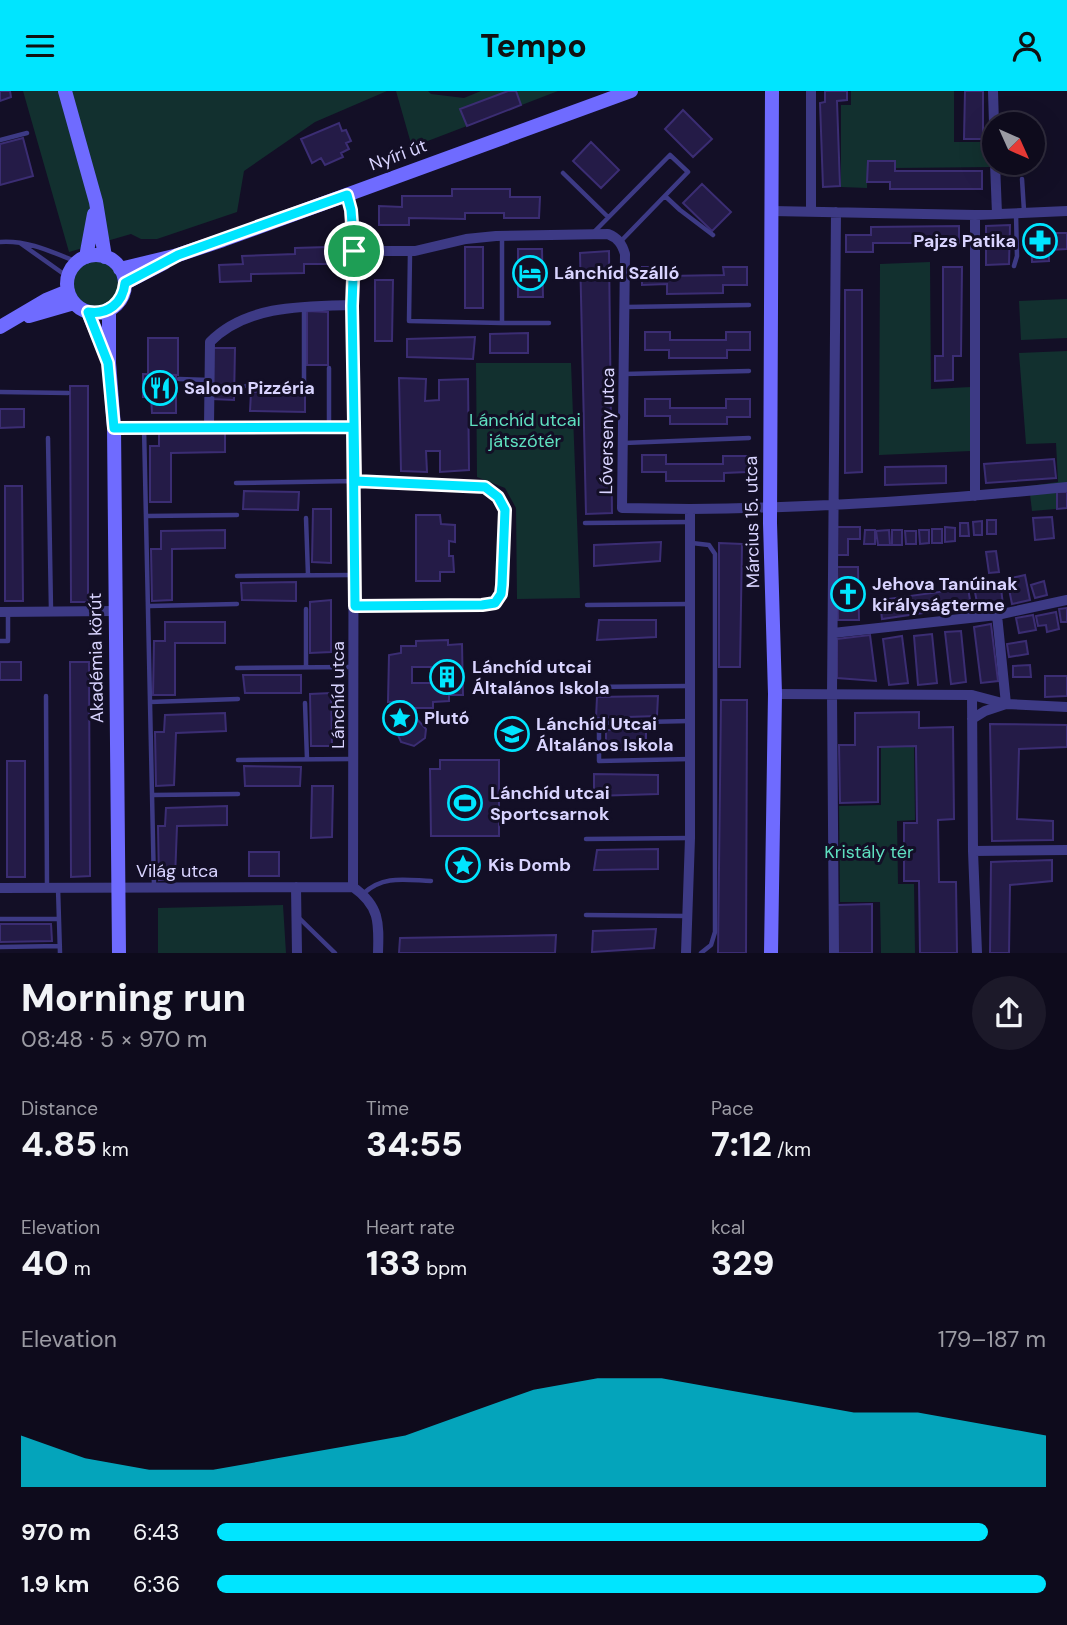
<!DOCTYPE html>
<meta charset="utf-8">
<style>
body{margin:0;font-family:"DM Sans",sans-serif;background:#1c1929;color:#f1f3f6;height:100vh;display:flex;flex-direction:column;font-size:26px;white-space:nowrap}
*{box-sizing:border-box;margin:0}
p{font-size:23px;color:#9b9ba3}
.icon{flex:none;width:38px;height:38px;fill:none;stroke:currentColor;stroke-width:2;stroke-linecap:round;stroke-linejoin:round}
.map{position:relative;height:862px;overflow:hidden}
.sheet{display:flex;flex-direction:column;background:#0e0b1c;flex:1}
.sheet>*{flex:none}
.needle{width:46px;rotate:135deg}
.tools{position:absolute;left:982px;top:21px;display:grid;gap:14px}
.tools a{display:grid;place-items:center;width:63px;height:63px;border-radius:50%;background:#0e0b1c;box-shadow:0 7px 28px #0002,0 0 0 2px #2e2b3b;font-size:35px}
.pin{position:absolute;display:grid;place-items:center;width:60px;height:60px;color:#fff;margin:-30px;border:4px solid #fff;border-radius:50%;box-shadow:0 2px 7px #0007}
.round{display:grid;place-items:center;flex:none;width:74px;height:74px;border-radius:37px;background:#1c1929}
.headline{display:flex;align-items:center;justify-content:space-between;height:119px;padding:0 21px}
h1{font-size:38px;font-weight:800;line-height:52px}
.metrics{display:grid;grid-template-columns:repeat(3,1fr);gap:10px;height:119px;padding:7px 21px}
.metrics div{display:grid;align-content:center}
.metrics b{font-size:35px;font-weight:800}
.metrics small{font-size:19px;font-weight:400}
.metrics p{font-size:19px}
.chart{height:196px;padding:14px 21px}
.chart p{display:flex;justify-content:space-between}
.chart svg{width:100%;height:126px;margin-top:7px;fill:#00e5ff;opacity:.7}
ul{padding:0 21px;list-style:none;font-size:23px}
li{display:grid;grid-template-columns:112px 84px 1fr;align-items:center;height:52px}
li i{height:18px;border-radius:9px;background:#00e5ff}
header{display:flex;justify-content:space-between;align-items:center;height:91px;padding:0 21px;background:#00e5ff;color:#111;font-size:32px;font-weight:800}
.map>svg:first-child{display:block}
.green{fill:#12302f}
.building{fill:#241b47;stroke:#3b2d73;stroke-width:2;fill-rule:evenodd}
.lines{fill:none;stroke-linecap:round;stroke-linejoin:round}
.lane{stroke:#3d3a85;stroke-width:4.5}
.street{stroke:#3d3a85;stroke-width:10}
.secondary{stroke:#6f6bff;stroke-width:14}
.route-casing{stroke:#fff;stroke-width:14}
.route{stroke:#00e5ff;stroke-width:9}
.labels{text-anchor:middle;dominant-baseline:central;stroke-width:6;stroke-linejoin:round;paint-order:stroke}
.street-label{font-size:18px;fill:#d9d4ff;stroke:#130f26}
.poi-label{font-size:18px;font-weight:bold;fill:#d9d4ff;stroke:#130f26;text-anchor:start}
.park-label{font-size:18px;fill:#5fe0c0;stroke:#130f26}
</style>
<header><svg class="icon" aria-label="menu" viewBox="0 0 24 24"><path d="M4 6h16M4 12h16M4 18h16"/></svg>Tempo<svg class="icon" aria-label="person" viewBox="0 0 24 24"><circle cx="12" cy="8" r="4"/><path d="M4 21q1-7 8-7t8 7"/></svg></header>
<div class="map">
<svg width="1067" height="862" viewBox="0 0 1067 862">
<rect width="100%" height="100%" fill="#130f26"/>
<path class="green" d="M23,0H387L315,31L244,80L237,121L157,148H141L131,143L69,161Z
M396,0H428L431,3L464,7L481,0H558L412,56Z
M851,0H954V51H993V76L896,77V70L867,69V97L841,96V14H851Z
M71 193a24 24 0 1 1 48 0a24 24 0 1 1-48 0Z
M930,171L931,298L971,296V360L879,364L880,173Z
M1067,208V247L1021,249L1019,210Z
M1067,260V417L1032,420L1029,395L1058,391L1056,352L1026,353L1019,262Z
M476,272H571L580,507L517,508L516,417L505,397L477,386Z
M914,655L915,729L897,730L898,793H914L915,862H881L880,811H840L839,715L881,714V656Z
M283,814L286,862H158V817Z"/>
<path class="building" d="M0,0H10L11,6L0,10Z
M508,0H516L521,14L467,35L460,18Z
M825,0H847V9L837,10L840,95L823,96L820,12L825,11Z
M965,0H983V48H964Z
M683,19L712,48L693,66L665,38Z
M339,32L342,40L346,39L351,50L346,52L349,58L341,62L343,66L325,74L321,67L312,72L301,48Z
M23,47L33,85L0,94V53Z
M591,51L619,79L601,97L573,70Z
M868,70H895V80H982V98H890V91H867Z
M702,93L731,121L712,140L683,112Z
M452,98H510V106H540L539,127H504V122H465V128L409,127V134H379V115L402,116V105H452Z
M1010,134L1009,173L986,174V135Z
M959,135V152H873V161H846V144H871V136Z
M1031,138H1048L1049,170L1032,171Z
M1048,142H1067V158L1049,159Z
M327,156L328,173H304V182L251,183V190L220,191L219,174L243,173L242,165L295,163V157Z
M465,156H483V217H465Z
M518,158H542L543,206H518Z
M609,160L612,422L586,423L580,162Z
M642,176H667V185L724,184L723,176H747V194H723V202L667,203V193L642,194Z
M943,176H962L961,265H953V289L935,290V265H943Z
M375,189H393L392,250H375Z
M845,199H862V381L845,382Z
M307,220L328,221V274H307Z
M645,241H670V249H726V241H750V259H727V267H669V259H645Z
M528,242V262H490V243Z
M475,246L473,268L407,266V248Z
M148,247H178V284L148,283Z
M213,257H235L234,309L212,308Z
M143,283L176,284V322H152L151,306H143Z
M399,287L426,288L425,310L439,309V289L468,288L469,379L440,381V360H426L427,381L401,380Z
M70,295H88V511H71Z
M251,301H305V321L250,320Z
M645,308H670V317H726V308H750V326H727V333H670V325H645Z
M0,318H24V336L0,337Z
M225,341V361L171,362V411H150V355H159V342Z
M642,364H666V373H723V365H747V381L724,382V390H666V381H642Z
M1054,368L1056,387L986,392L984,373Z
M946,375V392L885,394V376Z
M5,395H22L23,510H5Z
M244,400L299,401L298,419L243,418Z
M1057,401H1067V417L1057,418Z
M313,418H331V472L312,471Z
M416,424H440L441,433L455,434V451L449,450V465H453L454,481H440V490H416Z
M1052,426L1054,447L1035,449L1033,427Z
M987,429H996V443H987Z
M982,430V444H974L973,431Z
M960,432H968L969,445H960Z
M837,436H860V448H848V464H837Z
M945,436L955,437V450L945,451Z
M932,438H942V452H932Z
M225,439V457L172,458V509L152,510L151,458H161V440Z
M865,439H875V453H864Z
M889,439L890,454H878L876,440Z
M892,439H902V454H892Z
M919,439H929V452L920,453Z
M905,440H916V453H906Z
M661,451L660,470L594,475V454Z
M719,452L742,453L740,576H719Z
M996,460L999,481L989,482L986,461Z
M837,476H858L859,529H838Z
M1025,484L1030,509L1012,513L1007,488Z
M1044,490L1047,504L1035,507L1031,494Z
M296,491V510L242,509L241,492Z
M968,497L971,515L882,528L880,509Z
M1001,497L1003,514L978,517L975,501Z
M331,509V561L310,562V511Z
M1067,517V531H1061L1059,518Z
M1056,521L1059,538L1047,541L1046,534L1038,535L1036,525Z
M1033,524L1036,539L1019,542L1016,527Z
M599,529H656V546L597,549Z
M165,531H225V552H175V604H153L154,550H165Z
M991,533L998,590L981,592L974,536Z
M961,540L966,591L951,593L945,541Z
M932,543L937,592L918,594L914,545Z
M870,544L876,590L837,587V548Z
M902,545L908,592L889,594L883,548Z
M448,549V554L462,553L463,604H449V610L433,611V617H404V610L388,611L389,564L401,562V555H416V550ZM412,576H431V592H412Z
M1026,550L1028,563L1009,566L1007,553Z
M0,571H21V589H0Z
M70,571H89L90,785L71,786Z
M1030,574L1031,586H1013V575Z
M243,584H301V602H245Z
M1045,585H1067V605L1045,606Z
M331,602L332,655H311L310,603Z
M658,605L657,625L596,627L597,606Z
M721,609H747L746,862H718Z
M410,617H416V627L426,638L425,647L414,655L401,651L397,642L400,633L411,627Z
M919,621V637L953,636L954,728L938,729L939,791H956L957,862H920L919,790H904V732H917L916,655L878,656V711L840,712L839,654H855V622Z
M225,622L226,640L176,642L174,694L156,695L155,641H164L165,624Z
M990,633L1067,634V656L1019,658L1017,728L1053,730V749L992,750Z
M606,639H646V659H606Z
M440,669H499V745H431L430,678H440Z
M7,670H25V786H7Z
M244,675L301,676L300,695H245Z
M594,683L658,684V703L594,705Z
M312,695H333L332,746L311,747Z
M227,715V734L177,735L175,787L159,789L158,735H165L166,717Z
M658,758V778L594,779L597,759Z
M249,761H279V785H249Z
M1052,769V790L1010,794L1009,862H990L991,771Z
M872,813V862H837V814Z
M0,833H51L52,850L0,851Z
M656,838L654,857L592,861L593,840Z
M556,844L555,862H399L400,847Z"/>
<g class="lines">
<path class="lane" d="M0,49L27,42
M563,82L608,126
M1022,88L1024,120
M665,105L680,119L713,144
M594,141L670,64L688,81L621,150
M0,151C28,149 52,161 77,171
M20,152L68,186
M410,162L409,230L502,232V145
M1014,175L1017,165L1016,123
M626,216L749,214
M502,232H549
M624,283L749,280
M179,288L209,289
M246,295L304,294V216
M0,301L68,302
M329,335V277
M144,336L154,795
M48,347L51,519
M624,352L749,347
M236,392L354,390L485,396L498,406L505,419L502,494L501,503L495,512L482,514L356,515
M147,425L237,424
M306,427L308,484
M585,432L689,431
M692,452L709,454L715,463V841L711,854L701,862
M237,485L353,484
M587,514L689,513
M150,515L237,513
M306,518V576
M0,550H8V521
M237,577L353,576
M586,596L689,595
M46,605L47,796
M150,611L238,608
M305,612L307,668
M689,630L599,632V670L690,668
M238,669L353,668
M152,704L238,703
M586,748L690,747
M58,797L60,862
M364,802C384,784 405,789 431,790
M586,824L686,825
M298,826L335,862
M0,828H58
M0,856L60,855"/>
<path class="street" d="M993,0L994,33
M995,72L997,123
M347,104L351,119L354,160L353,796
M772,120L975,124L1067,120
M811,120V0
M354,160H415L466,148L496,145L608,143C618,147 622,153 625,163L622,417L690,418V747L686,862
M209,335L210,251C246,214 304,215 352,214
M114,336H353
M975,405V124
M690,418C815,417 942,409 1067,396
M0,521L115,520
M833,542L997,524L1067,509
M775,603L972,604L1006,613L1067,616
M972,604L973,760L977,862
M972,628L985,620L1006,613L997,524
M973,760L1067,759
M296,796L297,862
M353,796C380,815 379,832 378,862
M0,797L353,796
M834,862L832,604L836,121"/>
<path class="secondary" d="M65,0L96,111L105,166
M67 193a29 29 0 1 1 58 0a29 29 0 1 1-58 0Z
M86,166L94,123
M120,178L178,164L223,149L631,0
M125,192L164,172
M109,218V272L114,336L119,862
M88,221L106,264
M29,225L74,212
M0,236L46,209L68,200
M771,862L775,603L770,432L772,0"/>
</g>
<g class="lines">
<g class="route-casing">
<path id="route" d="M354,160L351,119L347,104L178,164L125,192C123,212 108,224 88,221L108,272L114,337L353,336L355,515L482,514L495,512L501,503L502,494L505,419L498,406L485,396L355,390L352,215L354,160"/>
</g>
<use href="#route" class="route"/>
</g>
<defs>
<g id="pharmacy-ring" transform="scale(1.75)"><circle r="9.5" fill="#130f26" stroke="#00e5ff" stroke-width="1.5"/><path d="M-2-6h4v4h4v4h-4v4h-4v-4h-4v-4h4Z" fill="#00e5ff"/></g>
<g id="hotel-ring" transform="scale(1.75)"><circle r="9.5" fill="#130f26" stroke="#00e5ff" stroke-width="1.5"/><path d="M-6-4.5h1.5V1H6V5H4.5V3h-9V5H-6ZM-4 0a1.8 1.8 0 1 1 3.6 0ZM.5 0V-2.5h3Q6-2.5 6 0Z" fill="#00e5ff"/></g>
<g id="restaurant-ring" transform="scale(1.75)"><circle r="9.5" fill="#130f26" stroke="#00e5ff" stroke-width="1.5"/><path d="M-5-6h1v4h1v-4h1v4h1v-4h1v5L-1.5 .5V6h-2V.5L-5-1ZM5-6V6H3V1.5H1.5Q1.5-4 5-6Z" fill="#00e5ff"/></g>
<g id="church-ring" transform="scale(1.75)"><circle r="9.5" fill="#130f26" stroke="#00e5ff" stroke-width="1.5"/><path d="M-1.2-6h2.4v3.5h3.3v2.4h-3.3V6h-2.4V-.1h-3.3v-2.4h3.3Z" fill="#00e5ff"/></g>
<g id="building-ring" transform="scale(1.75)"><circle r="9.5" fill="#130f26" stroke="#00e5ff" stroke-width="1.5"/><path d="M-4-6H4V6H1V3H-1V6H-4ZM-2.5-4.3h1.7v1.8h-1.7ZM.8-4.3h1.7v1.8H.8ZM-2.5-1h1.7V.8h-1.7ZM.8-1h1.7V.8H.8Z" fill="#00e5ff"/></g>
<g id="sight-ring" transform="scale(1.75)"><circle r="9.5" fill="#130f26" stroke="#00e5ff" stroke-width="1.5"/><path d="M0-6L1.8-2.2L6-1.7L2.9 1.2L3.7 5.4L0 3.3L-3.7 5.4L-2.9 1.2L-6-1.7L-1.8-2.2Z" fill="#00e5ff"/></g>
<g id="school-ring" transform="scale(1.75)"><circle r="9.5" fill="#130f26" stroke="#00e5ff" stroke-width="1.5"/><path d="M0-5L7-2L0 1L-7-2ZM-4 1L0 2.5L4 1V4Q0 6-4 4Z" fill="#00e5ff"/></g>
<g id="stadium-ring" transform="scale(1.75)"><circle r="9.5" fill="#130f26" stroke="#00e5ff" stroke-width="1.5"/><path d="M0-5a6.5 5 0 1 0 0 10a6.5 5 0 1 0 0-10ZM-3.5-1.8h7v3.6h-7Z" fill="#00e5ff"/></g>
</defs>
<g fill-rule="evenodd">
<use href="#pharmacy-ring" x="1040" y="150"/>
<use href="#hotel-ring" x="530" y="182"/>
<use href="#restaurant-ring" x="160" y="297"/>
<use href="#church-ring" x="848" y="503"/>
<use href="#building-ring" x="447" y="586"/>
<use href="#sight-ring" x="400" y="627"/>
<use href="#school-ring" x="512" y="643"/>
<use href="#stadium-ring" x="465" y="712"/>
<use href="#sight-ring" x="463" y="774"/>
</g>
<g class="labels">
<g class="street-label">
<text transform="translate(398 64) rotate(-20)">Nyíri út</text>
<text transform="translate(607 340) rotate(-89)">Lóverseny utca</text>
<text transform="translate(752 431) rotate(-91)">Március 15. utca</text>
<text transform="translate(96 567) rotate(-91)">Akadémia körút</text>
<text transform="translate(338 604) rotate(-90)">Lánchíd utca</text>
<text x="177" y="780">Világ utca</text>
</g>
<g class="poi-label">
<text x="1016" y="150" text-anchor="end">Pajzs Patika</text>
<text x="554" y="182">Lánchíd Szálló</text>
<text x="184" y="297">Saloon Pizzéria</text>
<text x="872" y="493">Jehova Tanúinak<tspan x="872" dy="21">királyságterme</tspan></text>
<text x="472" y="576">Lánchíd utcai<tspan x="472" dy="21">Általános Iskola</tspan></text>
<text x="424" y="627">Plutó</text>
<text x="536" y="633">Lánchíd Utcai<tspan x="536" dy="21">Általános Iskola</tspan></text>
<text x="490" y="702">Lánchíd utcai<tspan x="490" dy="21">Sportcsarnok</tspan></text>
<text x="488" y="774">Kis Domb</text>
</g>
<g class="park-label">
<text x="525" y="329">Lánchíd utcai<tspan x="525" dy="21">játszótér</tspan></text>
<text x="869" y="761">Kristály tér</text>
</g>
</g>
</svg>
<div class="tools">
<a><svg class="needle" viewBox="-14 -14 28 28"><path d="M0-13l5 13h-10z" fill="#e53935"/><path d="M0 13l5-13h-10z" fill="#9b9ba3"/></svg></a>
</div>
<div class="pin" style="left:354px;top:160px;background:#1e9e55"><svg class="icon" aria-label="arrive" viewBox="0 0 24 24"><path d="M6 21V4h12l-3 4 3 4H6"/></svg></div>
</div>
<section class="sheet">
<div class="headline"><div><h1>Morning run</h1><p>08:48 · 5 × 970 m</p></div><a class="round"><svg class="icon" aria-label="share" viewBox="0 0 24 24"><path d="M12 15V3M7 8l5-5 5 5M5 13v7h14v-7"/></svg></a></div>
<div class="metrics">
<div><p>Distance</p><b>4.85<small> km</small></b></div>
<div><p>Time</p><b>34:55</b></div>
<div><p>Pace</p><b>7:12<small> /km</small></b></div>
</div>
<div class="metrics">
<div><p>Elevation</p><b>40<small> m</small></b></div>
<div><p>Heart rate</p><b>133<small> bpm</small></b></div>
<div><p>kcal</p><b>329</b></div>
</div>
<div class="chart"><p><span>Elevation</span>179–187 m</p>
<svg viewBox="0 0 160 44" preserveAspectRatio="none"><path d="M0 44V26L10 34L20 38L30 38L40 34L50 30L60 26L70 18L80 10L90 6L100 6L110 10L120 14L130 18L140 18L150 22L160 26V44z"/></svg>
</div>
<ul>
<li><b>970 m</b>6:43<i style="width:93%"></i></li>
<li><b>1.9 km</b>6:36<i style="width:100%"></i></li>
</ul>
</section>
